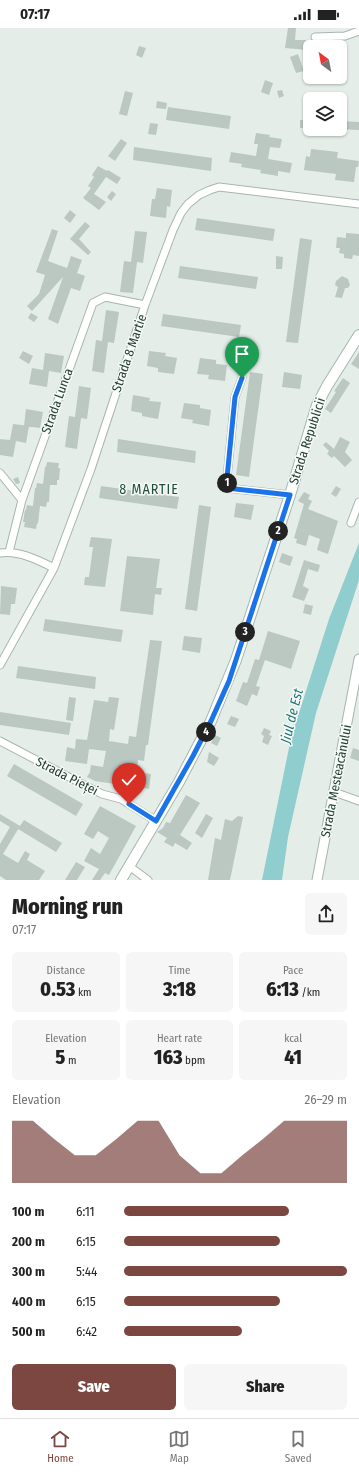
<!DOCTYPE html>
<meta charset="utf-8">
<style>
body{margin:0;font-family:"Fira Sans Condensed",sans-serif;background:#f6f6f6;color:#222;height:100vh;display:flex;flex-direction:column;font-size:15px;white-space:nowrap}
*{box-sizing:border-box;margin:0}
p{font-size:13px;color:#767676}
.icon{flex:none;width:22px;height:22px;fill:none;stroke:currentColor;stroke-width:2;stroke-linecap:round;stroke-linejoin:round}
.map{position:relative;height:852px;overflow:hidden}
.details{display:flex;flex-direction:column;background:#fff;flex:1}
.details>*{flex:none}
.needle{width:26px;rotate:328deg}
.fabs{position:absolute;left:303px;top:12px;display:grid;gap:8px}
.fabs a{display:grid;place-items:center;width:44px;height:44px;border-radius:6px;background:#fff;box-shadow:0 1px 3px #0004;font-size:20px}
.pin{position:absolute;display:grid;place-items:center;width:34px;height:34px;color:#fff;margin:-41px -17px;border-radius:50% 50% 50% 0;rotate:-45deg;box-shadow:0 0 4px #0007}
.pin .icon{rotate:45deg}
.km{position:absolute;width:20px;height:20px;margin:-10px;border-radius:50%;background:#222;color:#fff;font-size:11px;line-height:20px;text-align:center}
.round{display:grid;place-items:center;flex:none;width:42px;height:42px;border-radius:6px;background:#f6f6f6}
.headline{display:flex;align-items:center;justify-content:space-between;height:68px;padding:0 12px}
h1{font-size:22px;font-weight:800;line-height:30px}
.stats{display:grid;grid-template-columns:repeat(3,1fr);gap:6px;height:68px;padding:4px 12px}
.stats div{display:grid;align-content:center;border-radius:6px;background:#f6f6f6;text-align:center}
.stats b{font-size:20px;font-weight:800}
.stats small{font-size:11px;font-weight:400}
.stats p{font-size:11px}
.chart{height:112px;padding:8px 12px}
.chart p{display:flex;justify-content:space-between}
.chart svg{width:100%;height:72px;margin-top:4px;fill:#7c4741;opacity:.7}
.button{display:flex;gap:8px;margin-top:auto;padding:8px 12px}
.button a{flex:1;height:46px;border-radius:6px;background:#7c4741;color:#fff;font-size:16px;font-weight:800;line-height:46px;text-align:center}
.button a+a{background:#f6f6f6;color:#222}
ul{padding:0 12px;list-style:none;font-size:13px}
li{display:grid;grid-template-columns:64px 48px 1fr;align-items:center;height:30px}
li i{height:10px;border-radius:5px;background:#7c4741}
.status{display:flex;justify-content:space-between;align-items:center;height:28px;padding:0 20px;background:#fff;direction:ltr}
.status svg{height:11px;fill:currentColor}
.tab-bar{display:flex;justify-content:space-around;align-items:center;height:56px;border-top:1px solid #e0e0e0;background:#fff;font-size:11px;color:#767676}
.tab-bar a{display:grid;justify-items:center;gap:2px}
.tab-bar .selected{color:#7c4741}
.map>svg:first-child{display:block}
.water{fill:#90cdce}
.building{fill:#bac8c1}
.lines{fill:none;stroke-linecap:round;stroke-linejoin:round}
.minor-casing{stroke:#a8b5ae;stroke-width:9}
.tertiary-casing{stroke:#a8b5ae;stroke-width:11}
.secondary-casing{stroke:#a3b8ae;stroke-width:12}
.minor{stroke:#fff;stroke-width:7}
.tertiary{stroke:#fff;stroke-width:9}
.secondary{stroke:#fff;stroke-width:10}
.route-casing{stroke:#fff;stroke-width:8}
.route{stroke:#1a73e8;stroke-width:5}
.labels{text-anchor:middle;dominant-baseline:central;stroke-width:3;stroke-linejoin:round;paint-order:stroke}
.street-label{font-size:13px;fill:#253e34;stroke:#f5faf7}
.neighbourhood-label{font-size:14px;letter-spacing:1px;fill:#214f3e;stroke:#f5faf7}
.water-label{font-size:14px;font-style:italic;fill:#227477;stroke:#f5faf7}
</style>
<div class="status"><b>07:17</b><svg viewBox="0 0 49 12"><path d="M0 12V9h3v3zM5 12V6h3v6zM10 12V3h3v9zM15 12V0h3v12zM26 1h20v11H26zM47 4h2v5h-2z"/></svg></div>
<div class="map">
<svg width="359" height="852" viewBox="0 0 359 852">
<rect width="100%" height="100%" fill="#e5ede8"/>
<path class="water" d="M359,515V552L316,685L288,809L282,852H262L291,710L329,591Z"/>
<path class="building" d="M288,0H296L295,12H306L307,22L285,20Z
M340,13H344L346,26H340Z
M139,18L146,20L142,30L136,27Z
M298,26L304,43L296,45L290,29Z
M265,52L273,55L269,67L261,64Z
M282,62L284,68L279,70L277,63Z
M125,63L133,65L127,88L119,86Z
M157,73L167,75L166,81L156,80Z
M168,79L231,88L229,101L166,92Z
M300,92H310V100H300Z
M340,93L359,94V102L340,101Z
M150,95L158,96L156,107L148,106Z
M256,105L270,107L269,109L282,111L280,120L270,119L268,131L292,135L290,145L278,143V148L260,145L261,142L241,139L242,136L229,134L231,124L256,128L258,116H254Z
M121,111L127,115L115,133L108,128Z
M134,119L212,130L211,143L133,132Z
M311,121L338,124L337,130L359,133L358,139H356L354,154L335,152L336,146L304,142L306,128L310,129Z
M98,138L107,143L108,142L121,150L117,156L106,149L94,166L106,174L99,182L83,170L91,160L88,158L94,149L92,147Z
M157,160L172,162L170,179L167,178L166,190L150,188L152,171H155Z
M112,163L116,166L111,173L107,169Z
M70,182L76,187L70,195L64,190Z
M197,190L275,201L273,213L195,202Z
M85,194L90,198L79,211L91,224L88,227L70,211Z
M52,201L58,203L48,233L67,240L71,228L82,232L77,245L85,248L80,263L71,260L58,296L48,291L63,249L32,283L27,278L39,266L45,247L36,244Z
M135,203L147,204L143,235L137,234L133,265L120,264L124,233L131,234Z
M346,205L359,206V228L353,227L352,231L344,230V226L339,225L340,220H336L337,209L346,210Z
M300,210L312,212L298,315L286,314Z
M276,228L283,229L282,241H276Z
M180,238L258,249L256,261L178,250Z
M342,248L348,251L350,257L348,260H345L342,270L335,269L338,259L335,257L336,253Z
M106,282L119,284L114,315L108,314L104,345L92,343L96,312L102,313Z
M31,285L38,289L34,294L28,290Z
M163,286L241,297L239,309L161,298Z
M23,323L33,328L29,336L19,330Z
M149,323L166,325L165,328L177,330L174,346L158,344V340L147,338Z
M359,324V341L351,336Z
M45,325L64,328L61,345L49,343L47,359L29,356L32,340L43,342Z
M200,330L216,332V336L227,337L225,353L208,351L209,347L197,346Z
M250,344L263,346L249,449L236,447Z
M284,344L302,347L300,361L282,359Z
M343,350L350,355L331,385L325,381L336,364L334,363Z
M79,358L91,360L87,391L81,390L77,421L65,419L69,388L75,389Z
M133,367L150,370L149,373L161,374L158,391L142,388V385L131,383Z
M184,375L200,377V380L211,382L209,398L192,395L193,392L181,390Z
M26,381L43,384L40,400L24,398Z
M13,396L29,398L26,415L16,413L13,429L0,427V411L10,412Z
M340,409L350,414L345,424L352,432L345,439L334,428L332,430L327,426L329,423L323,417L326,414L334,421Z
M118,411L196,423L195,435L117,424Z
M47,434L59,435L58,440H60L59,452H57V457H50L49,474H47L46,479L40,478L38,496L37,495L36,501L24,499L25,494H23L25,482H26L27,477L33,478L35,460H36L37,455L43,456L45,439H46Z
M18,449L20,455L16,456L13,451Z
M101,458L179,469L177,481L99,470Z
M336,458L341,461L336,469L331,466Z
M304,464L310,467L308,471L312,473L308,481L338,493L328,526L317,522L320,511L309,507L306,518L296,515L297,511L294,510L304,476L298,473Z
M236,475L254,477L251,492L234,489Z
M199,477L211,479L197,583L185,581Z
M91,509L112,511L105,559L84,557L85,549H89L93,519H89Z
M282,525L293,529L290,538L279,534Z
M127,528L160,531L156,560H162L161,567L155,566L153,587L120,583Z
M304,532L320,537L318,544L308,541L303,558L309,561L304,573L292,569Z
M1,558L17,560L15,576H11L10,587L0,586Z
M305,576L313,578L311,587L303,585Z
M45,591L123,602L121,614L43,603Z
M268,603L300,613L291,641L265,632L256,658L260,659L257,668L252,666L247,678L236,673L243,654L247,655L255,631L259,632Z
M184,608L202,610L200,625L182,622Z
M150,612L162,613L148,717H146L144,733L138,732L137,744L151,746L149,761L131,758L133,746L131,741L117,739L115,756L95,753L87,749L90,744L91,737L103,739L106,723L89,721L87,736L65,733L67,719L75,721L76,711L87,712L94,672L108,674L109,669L119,670L114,702L110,701L109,713L128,716L129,708L136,709Z
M18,638L96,649L95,661L16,650Z
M69,669L76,670L73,693L66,692Z
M0,684L71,695L69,707L0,697Z
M231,688L239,691L235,699L227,696Z
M264,700L271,703L269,707L272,708L268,717L262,714L264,708L261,706Z
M215,707L221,710L217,718L211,715Z
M353,720L359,722V733L350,730Z
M209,724L219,730L214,738L207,734Z
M14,736L83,776L76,788L7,748Z
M186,767L200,775L180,807L192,815L187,822L175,815L173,819L164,814L167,810L157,804L163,800L166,794L170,795Z
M100,778L136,798L109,847L105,845L100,852H92L99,841L84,833L91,820L100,826L109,810L98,803L93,811L84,806Z
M0,786L20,798L3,826L18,835L25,823L30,826L27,832L45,843L39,852H6L0,848V816L10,799L0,793Z
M206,786L213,790L202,810L195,805Z
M238,788L243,789L230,852H208L215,810L221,812L225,791L232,793Z
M24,792L62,815L56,824L18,801Z
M76,834L85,839L77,852H65Z"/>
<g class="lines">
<g class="minor-casing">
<path id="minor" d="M315,9L345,8L359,3
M242,350L235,369L226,460L290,467
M0,445L22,472
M351,495L359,474
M9,524L22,472L93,275L105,269L145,277
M0,525C18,522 38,532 54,540
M0,637L54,540L91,441L145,277L173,202L181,185L188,176L199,167L210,162L219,159L359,176
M0,713L84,757L102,766L121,771L156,793
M334,764L359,773
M129,838L148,852"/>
</g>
<g class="tertiary-casing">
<path id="tertiary" d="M317,852L359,631"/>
</g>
<g class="secondary-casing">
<path id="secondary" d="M121,852L179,754L211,693L236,632L290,467L317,377L327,358L359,307"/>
</g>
<use href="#minor" class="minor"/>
<use href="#tertiary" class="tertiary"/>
<use href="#secondary" class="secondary"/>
</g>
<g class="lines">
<g class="route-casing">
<path id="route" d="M129,776L156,793L193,728L211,693L229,653L290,467L226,460L235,369L242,350"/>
</g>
<use href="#route" class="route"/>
</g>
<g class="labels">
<g class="street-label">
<text transform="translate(129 325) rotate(-71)">Strada 8 Martie</text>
<text transform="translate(57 373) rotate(-70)">Strada Lunca</text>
<text transform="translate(307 413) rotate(-72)">Strada Republicii</text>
<text transform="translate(67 748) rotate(27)">Strada Pieței</text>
<text transform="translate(336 753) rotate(-79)">Strada Mesteacănului</text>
</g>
<g class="neighbourhood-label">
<text x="149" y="461">8 MARTIE</text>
</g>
<g class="water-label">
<text transform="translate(292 688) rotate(-76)">Jiul de Est</text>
</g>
</g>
</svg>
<div class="fabs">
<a><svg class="needle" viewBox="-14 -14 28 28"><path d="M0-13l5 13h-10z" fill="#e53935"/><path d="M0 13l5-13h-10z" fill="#767676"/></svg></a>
<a><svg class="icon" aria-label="layers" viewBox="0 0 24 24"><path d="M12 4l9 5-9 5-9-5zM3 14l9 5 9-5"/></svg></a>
</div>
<div class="pin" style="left:242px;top:350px;background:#1e9e55"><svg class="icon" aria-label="arrive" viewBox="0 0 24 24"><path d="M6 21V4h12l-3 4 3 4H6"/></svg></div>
<div class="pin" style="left:129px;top:776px;background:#d93025"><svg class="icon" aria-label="check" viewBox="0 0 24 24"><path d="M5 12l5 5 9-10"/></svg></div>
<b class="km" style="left:227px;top:455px">1</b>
<b class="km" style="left:278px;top:503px">2</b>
<b class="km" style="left:245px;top:604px">3</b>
<b class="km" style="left:206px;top:704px">4</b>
</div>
<section class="details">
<div class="headline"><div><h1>Morning run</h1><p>07:17</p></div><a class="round"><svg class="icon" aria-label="share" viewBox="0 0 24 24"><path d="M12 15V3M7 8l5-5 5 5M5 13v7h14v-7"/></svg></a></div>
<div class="stats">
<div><p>Distance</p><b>0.53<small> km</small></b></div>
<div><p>Time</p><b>3:18</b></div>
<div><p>Pace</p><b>6:13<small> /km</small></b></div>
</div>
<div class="stats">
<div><p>Elevation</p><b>5<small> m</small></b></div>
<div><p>Heart rate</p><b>163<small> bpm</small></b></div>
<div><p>kcal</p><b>41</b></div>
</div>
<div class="chart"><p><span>Elevation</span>26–29 m</p>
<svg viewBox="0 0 160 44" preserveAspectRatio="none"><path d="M0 44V6L10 6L20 17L30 27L40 27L50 17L60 6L70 6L80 27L90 38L100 38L110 27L120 17L130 6L140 6L150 6L160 6V44z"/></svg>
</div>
<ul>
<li><b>100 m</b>6:11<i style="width:74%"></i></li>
<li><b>200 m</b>6:15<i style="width:70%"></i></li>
<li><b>300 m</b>5:44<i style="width:100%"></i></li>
<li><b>400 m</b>6:15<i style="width:70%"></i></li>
<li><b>500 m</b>6:42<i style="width:53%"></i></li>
</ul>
<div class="button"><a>Save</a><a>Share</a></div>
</section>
<nav class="tab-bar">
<a class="selected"><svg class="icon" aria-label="home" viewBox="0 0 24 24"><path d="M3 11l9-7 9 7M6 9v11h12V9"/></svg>Home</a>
<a><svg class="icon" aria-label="map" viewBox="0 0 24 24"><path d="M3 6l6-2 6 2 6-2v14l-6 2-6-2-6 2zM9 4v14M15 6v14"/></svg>Map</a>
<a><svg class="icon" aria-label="saved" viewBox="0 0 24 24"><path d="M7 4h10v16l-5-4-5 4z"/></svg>Saved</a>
</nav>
